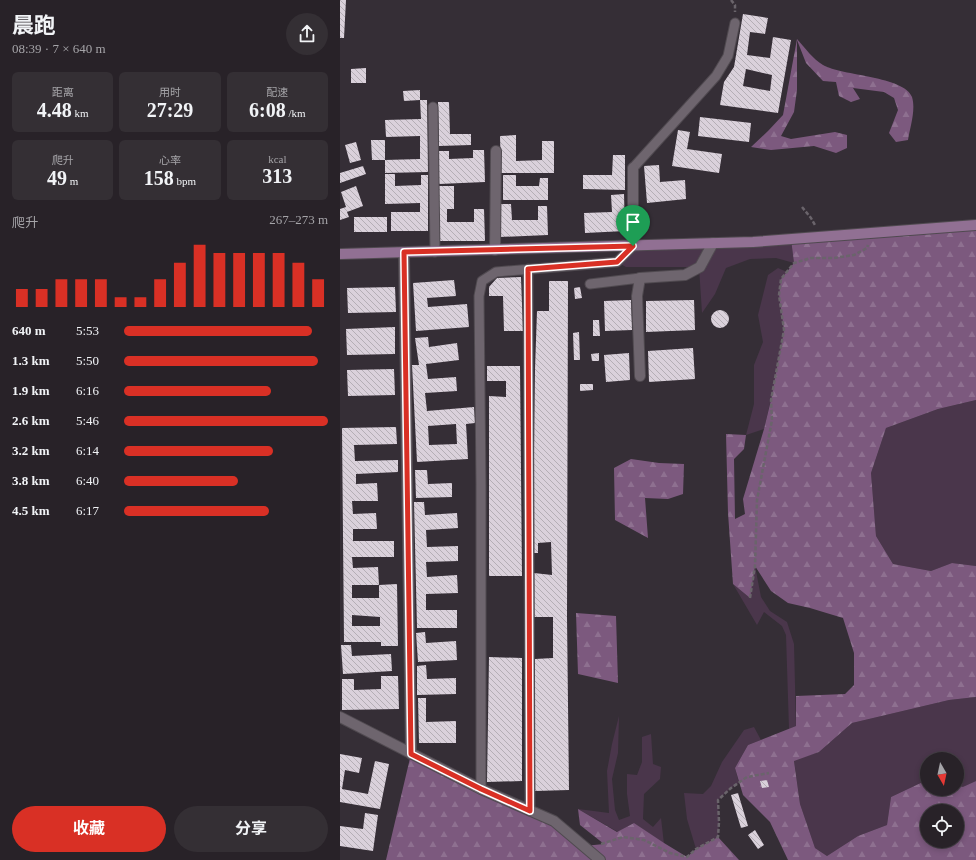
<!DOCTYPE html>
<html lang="zh">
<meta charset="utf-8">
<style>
body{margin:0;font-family:"Times New Roman","Noto Sans SC",serif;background:#342f34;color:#f1f3f6;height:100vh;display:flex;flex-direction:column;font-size:15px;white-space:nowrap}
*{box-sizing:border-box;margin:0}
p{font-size:13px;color:#a5a4a8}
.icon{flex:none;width:22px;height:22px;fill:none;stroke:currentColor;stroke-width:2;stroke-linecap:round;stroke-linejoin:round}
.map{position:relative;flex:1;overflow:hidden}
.sheet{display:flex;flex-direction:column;background:#282228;width:340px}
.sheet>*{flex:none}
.needle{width:26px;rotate:171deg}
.controls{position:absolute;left:580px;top:752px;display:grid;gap:8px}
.controls a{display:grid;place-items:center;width:44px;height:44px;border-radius:50%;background:#282228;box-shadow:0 2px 6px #0003,0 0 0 1px #443f45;font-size:20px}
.pin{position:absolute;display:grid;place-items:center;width:34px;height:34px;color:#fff;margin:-41px -17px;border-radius:50% 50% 50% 0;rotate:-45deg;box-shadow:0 0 4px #0007}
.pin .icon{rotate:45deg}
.round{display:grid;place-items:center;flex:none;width:42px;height:42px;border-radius:21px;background:#342f34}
.head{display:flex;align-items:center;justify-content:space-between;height:68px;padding:0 12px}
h1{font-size:22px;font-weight:700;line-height:30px}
.metrics{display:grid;grid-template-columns:repeat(3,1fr);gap:6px;height:68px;padding:4px 12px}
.metrics div{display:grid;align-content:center;border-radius:6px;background:#342f34;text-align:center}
.metrics b{font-size:20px;font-weight:700}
.metrics small{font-size:11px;font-weight:400}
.metrics p{font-size:11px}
.chart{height:112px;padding:8px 12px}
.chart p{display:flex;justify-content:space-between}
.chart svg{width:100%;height:72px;margin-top:4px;stroke:#d93025;stroke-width:6}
.action{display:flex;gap:8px;margin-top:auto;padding:8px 12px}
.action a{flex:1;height:46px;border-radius:24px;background:#d93025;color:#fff;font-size:16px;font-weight:700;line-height:46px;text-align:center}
.action a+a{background:#342f34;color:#f1f3f6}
ul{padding:0 12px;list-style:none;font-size:13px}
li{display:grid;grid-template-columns:64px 48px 1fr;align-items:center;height:30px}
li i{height:10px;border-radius:5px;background:#d93025}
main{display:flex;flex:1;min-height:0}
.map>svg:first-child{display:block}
.green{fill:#4a364b}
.forest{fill:url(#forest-firs);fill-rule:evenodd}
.building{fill:url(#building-back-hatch);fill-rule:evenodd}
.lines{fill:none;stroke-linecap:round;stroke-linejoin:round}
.lane-casing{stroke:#504a50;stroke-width:11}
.street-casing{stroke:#504a50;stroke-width:12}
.secondary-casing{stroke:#504a50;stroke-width:12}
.path{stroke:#6a646b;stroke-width:2.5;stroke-dasharray:4 2;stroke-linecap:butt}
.lane{stroke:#6e656e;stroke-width:9}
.street{stroke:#6e656e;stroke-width:10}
.secondary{stroke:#917093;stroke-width:10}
.route-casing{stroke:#fff;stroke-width:8}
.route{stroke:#d93025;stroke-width:5}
</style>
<main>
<section class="sheet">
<div class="head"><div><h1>晨跑</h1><p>08:39 · 7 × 640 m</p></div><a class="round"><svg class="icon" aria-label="share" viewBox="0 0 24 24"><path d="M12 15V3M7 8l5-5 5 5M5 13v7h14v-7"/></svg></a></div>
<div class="metrics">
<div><p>距离</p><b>4.48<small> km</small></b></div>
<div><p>用时</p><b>27:29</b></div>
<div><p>配速</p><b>6:08<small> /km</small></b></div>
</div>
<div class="metrics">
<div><p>爬升</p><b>49<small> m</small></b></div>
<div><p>心率</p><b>158<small> bpm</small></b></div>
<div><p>kcal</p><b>313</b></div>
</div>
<div class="chart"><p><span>爬升</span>267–273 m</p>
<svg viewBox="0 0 160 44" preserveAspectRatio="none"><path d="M5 44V33M15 44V33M25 44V27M35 44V27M45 44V27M55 44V38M65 44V38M75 44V27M85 44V17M95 44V6M105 44V11M115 44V11M125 44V11M135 44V11M145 44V17M155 44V27"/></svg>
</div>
<ul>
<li><b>640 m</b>5:53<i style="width:92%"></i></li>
<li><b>1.3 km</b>5:50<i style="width:95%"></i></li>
<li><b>1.9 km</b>6:16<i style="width:72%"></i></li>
<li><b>2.6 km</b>5:46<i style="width:100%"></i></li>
<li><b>3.2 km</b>6:14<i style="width:73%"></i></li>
<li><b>3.8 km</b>6:40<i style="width:56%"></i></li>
<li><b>4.5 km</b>6:17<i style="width:71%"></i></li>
</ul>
<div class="action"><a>收藏</a><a>分享</a></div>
</section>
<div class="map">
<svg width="636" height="860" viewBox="0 0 636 860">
<defs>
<pattern id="forest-firs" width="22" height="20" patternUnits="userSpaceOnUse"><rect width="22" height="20" fill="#7c597e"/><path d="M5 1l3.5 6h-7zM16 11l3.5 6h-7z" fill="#8e7090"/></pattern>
<pattern id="building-back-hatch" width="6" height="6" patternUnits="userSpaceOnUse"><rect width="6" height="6" fill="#dad1db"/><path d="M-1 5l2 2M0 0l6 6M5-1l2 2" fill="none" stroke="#b4aeb5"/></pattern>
</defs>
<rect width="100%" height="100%" fill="#352e36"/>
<path class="green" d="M451,239L454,263L436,258L410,259L386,268L375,294L362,313L359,267H286L277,262L293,246Z
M438,268L447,272L441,279L439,295L444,330L434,386L424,429L406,435L414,404V365L423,342L418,315L428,275Z
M636,400V566L612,563L591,571L553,564L536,536L531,473L546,428L598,409Z
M415,566L421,597L430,611L447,622L454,644L456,726L449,729L446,635L442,626L424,612L417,625L393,584L410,598Z
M636,697V781L623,788L617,786V759H587V780L551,797L547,825L518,836L487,856L475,848L460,804L454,760L479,752L512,723L609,700Z
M279,716L278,753L272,779L275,810L279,820L290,816L287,794V774L297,775L302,762V737L311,734L313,764L321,767L320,779L304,794L303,819L313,827L321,818L324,844L294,823L278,832L238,809L269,813L267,771L272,744Z
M414,727L421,740L408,745L395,768L399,783L391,788L378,800L379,822L378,837L356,849L347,819L344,793L363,794L371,786L382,762L404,730Z"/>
<path class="forest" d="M457,39C465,48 473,59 483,65C502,76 564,76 572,97C576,110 570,127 568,140L556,142L549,133L558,110L554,98L544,92L513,88L520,99L511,102L499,96L496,82L483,81L466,63L457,40V90L454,112L441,136L451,139L495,132L507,135V148L496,153L474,146L431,150L411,147L428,131L443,115Z
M636,225V400L598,409L546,428L531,473L536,536L553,564L591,571L612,563L636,566V697L609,700L512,723L479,752L454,761L460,804L475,848L487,856L518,836L547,825L551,797L587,780V789H617V786L623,787L636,781V860H448L430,822L403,795L395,768L408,745L456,726V696L505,694L514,685V653L503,618L470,608L448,603L431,591L415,566L410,598L393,584L388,513L386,434L406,435L404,449L394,459L395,519L405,514L403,499L424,429L431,400L444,330L439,295L441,279L454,263L451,239ZM587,811H617V841H587Z
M291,459L319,463L344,464L343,494L328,499L305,498L308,538L275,520L274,468Z
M236,613L276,616L278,683L238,674Z
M71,754L214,821L244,846L264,844L240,825L238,809L277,832L294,823L324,843L347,857L356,849L378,837L399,860H46Z"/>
<path class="building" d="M0,0H6L4,38H0Z
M403,14L428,18L425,34L410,32L407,55L430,58L433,37L451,40L438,113L380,105L384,82L394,67ZM406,69L432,75L430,91L403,86Z
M26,68V83H11V69Z
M80,90V100L64,101L63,91Z
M80,100H87L88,172L45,173V160L80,159V136L46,137L45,120L81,119Z
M98,102H109L110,134H131V145L99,146Z
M360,117L411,123L409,142L358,136Z
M338,130L350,132L347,149L382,154L379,173L332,166Z
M176,135V161L202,160V141H214V173H161L160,136Z
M31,140H45V160H32Z
M16,142L21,160L10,163L5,145Z
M133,150H144L145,182L99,184L98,151H109V159L133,158Z
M273,155H285V190L243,189V175H272Z
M319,165L320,182L345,180L346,199L307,203L304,166Z
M23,166L26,174L0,183V173Z
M45,174H55V186L81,185V175H88V231H51V212H80V203L45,204Z
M163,175H176V186H199L200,178H208V200H163Z
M16,186L23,206L7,212L9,217L0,220V209L6,207L1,192Z
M99,186H114V209H107V222H134V209H144L145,241H99Z
M284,194L285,231L245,233L244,213L272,212L271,195Z
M159,204H171L172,220H198V206H207L208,235L160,237Z
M14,217H47V232H14Z
M181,277L183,331H164L163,296H149V287L157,278Z
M114,280L116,296L87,298L88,307L127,304L129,327L76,331L73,283Z
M209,281H228L227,617L229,790L195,791V659L213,658V617H194V573L212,575L211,542L198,543V553H194L193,535L195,369L197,311H209Z
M55,287L56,312L8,313L7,288Z
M240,287L242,298L235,299L234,288Z
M291,300L292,330L265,331L264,301Z
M354,300L355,330L306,332V301Z
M371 319a9 9 0 1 1 18 0a9 9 0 1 1-18 0Z
M253,320H259L260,336H253Z
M55,327V354L7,355L6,329Z
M239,332L240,360H234L233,333Z
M88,337L89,347L117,343L119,360L86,364L88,379L116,377L117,391L85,393L87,411L134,407L135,423L126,424L128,459L77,462L72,365H79L75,338ZM116,424L117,444L89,445L88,426Z
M353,348L355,379L309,382L308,351Z
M259,353V361H252L251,354Z
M289,353L290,380L266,382L264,355Z
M147,366H180L182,576H149V396L166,397V381H147Z
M54,369L55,395L8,396L7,370Z
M240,384H253V390L240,391Z
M56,427L57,444L14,445L15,461L58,460V472L16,474V484L37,483L38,501H12L13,514L36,513L37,529H13V541H54V557H12L13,568L38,567L39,585H12V598H39V585L57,584L58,646H41V642H4L2,428ZM12,615L40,617V626H12Z
M75,470H87L88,484L112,483V497L76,498Z
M74,502H84L85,515L117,513L118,528L86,530L87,547L118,546V561L86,562L87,577L117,575L118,593L86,594V610H117V628H77Z
M85,632L86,643L116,641L117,660L78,662L76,633Z
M1,645H11L12,656L51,654L52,671L3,674Z
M149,657L182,658V781L147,782Z
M86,665L87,679L116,678V694L77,695V666Z
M41,676H58L59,709L2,710V679H14V690L41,689Z
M78,698H86V722L116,721V743H79Z
M0,754L22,758L19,773L5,770L2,789L28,794L35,761L49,764L40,809L0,802Z
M427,780L429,787L422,788L420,781Z
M398,793L408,826L401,828L391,795Z
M25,813L38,815L33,851L0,846V826L23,829Z
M415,830L424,845L418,849L408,835Z"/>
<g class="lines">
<g class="lane-casing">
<path id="lane" d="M93,107L95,252
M293,168L376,76L388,56L395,23
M188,269L190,811
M250,284L300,278
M141,789V485L139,296L142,281L156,272L277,262L293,246"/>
</g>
<g class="street-casing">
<path id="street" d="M293,168V246
M155,250L156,151
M64,253L71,754
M300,376L297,296L300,278L345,275L360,267L373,243
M0,717L141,789L214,821L260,860"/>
</g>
<g class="secondary-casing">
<path id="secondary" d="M0,254L413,242L636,225"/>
</g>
<path class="path" d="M391,0L395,5V12
M462,207L471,218L475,225
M410,598L415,566L417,500L432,420L431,400L444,330L439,295L441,279L454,263L471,258H494L514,255L527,248L528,245
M261,844L283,837L304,840L330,853L347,857L356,849L378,837L379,822L378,800L391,788L407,777L429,773"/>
<use href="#lane" class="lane"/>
<use href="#street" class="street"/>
<use href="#secondary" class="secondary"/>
</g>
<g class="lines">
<g class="route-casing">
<path id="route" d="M293,246L277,262L188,269L190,811L141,789L71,754L64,252Z"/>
</g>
<use href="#route" class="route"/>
</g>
</svg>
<div class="controls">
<a><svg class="needle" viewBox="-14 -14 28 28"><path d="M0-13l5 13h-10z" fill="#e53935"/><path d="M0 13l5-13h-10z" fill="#a5a4a8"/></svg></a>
<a><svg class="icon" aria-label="locate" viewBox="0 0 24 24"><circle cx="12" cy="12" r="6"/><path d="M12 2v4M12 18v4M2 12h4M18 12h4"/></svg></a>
</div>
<div class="pin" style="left:293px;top:246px;background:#1e9e55"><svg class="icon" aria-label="arrive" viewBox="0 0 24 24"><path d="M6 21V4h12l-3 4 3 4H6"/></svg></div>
</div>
</main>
